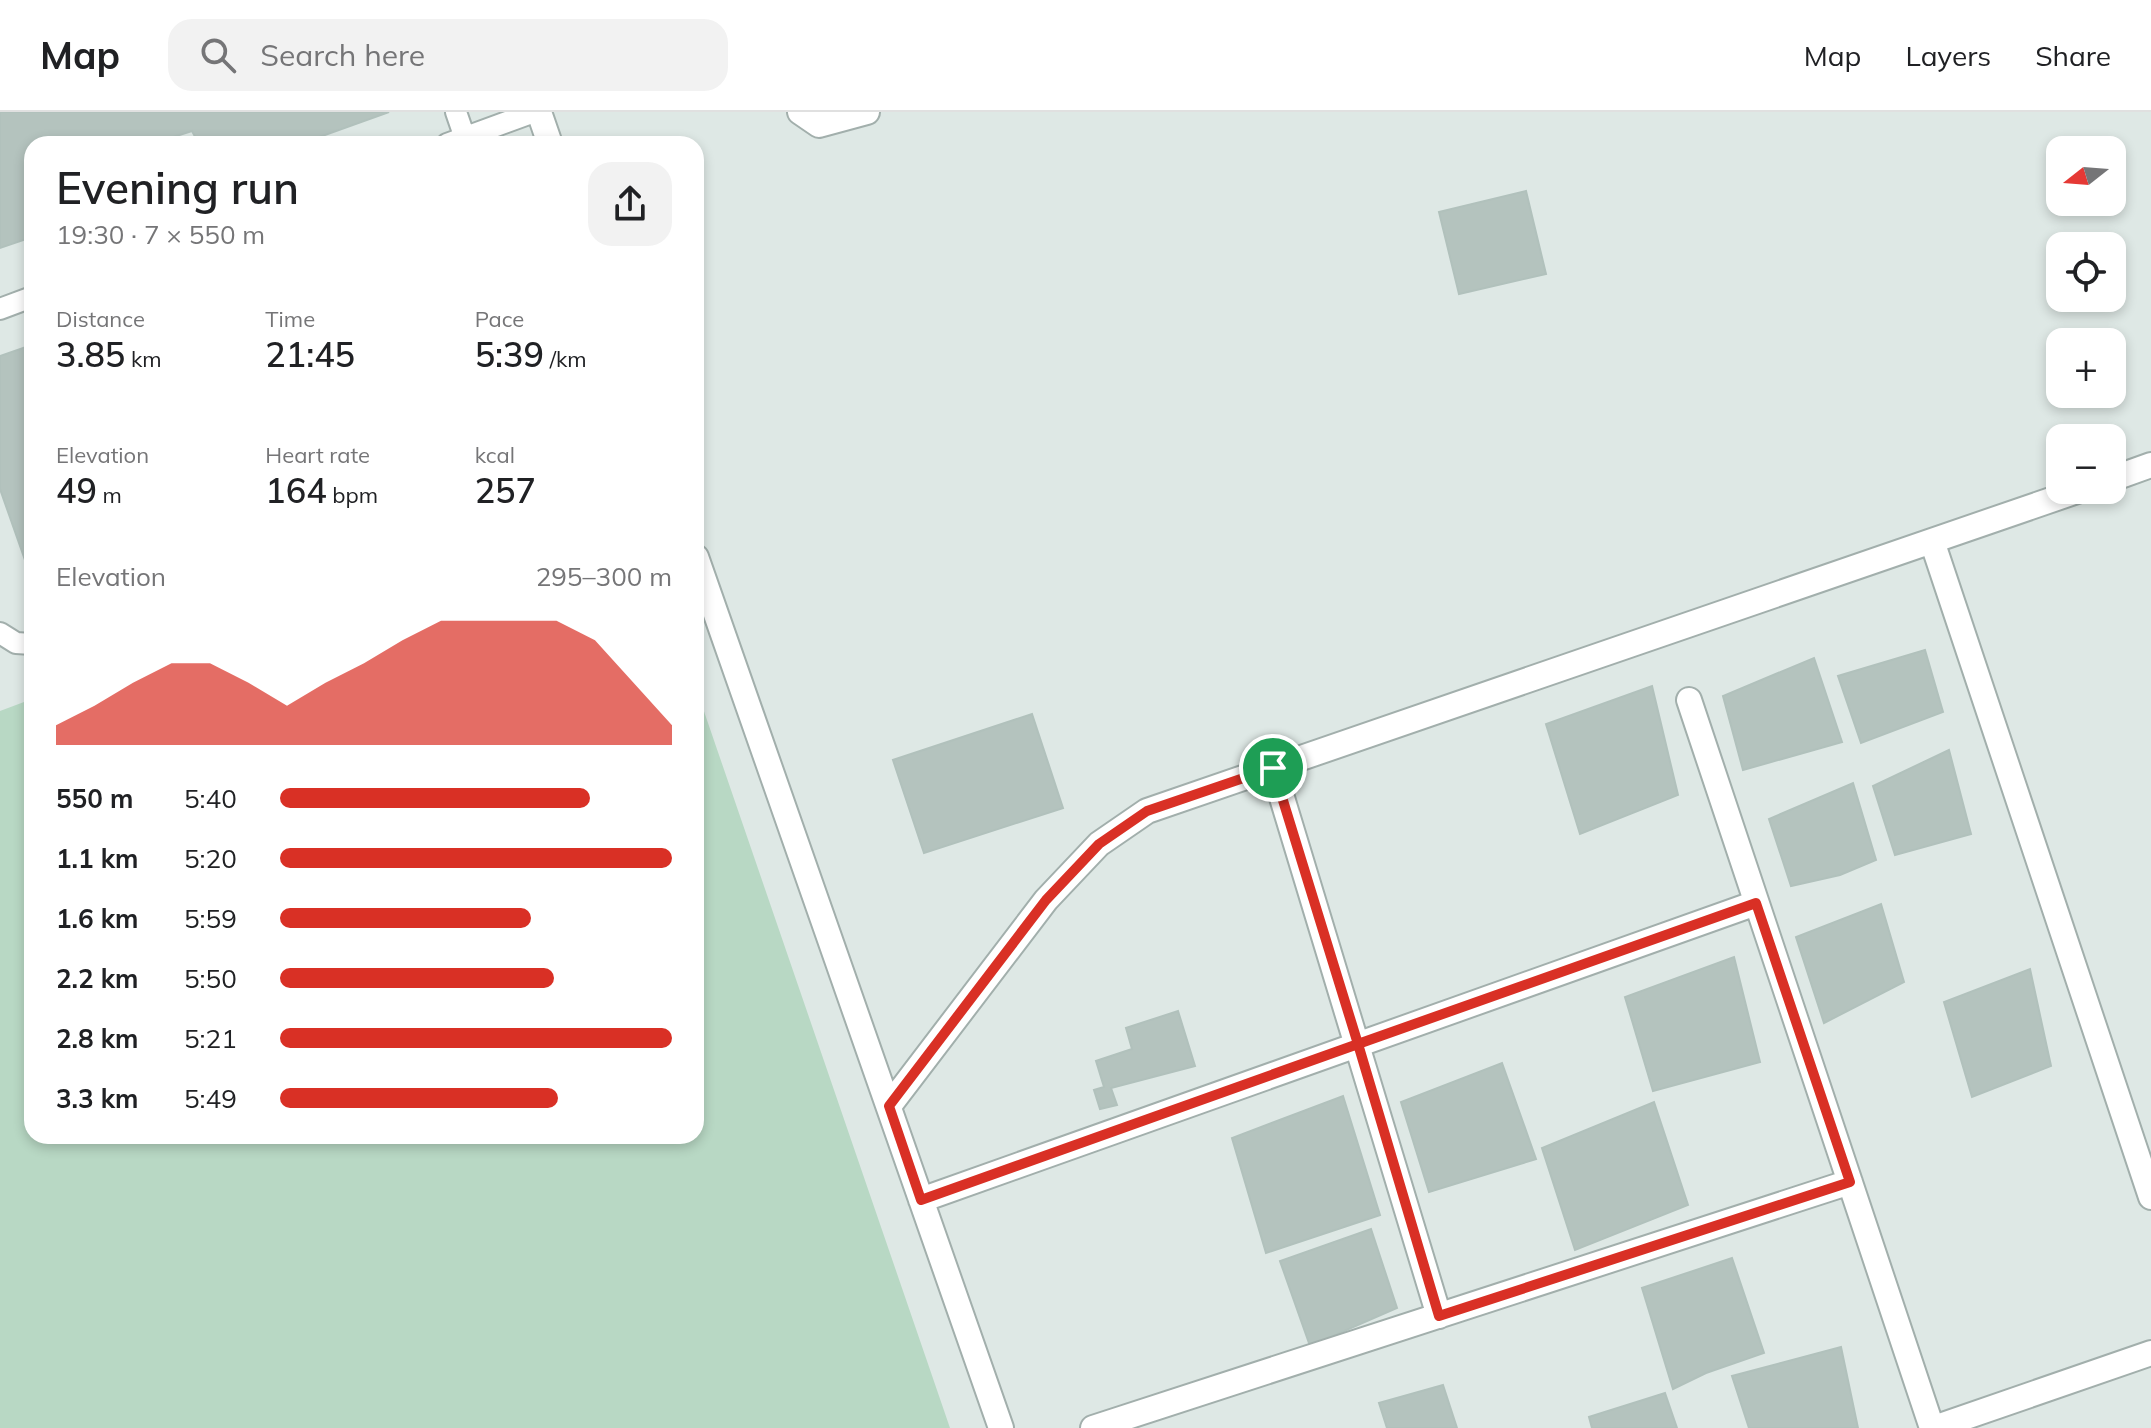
<!DOCTYPE html>
<meta charset="utf-8">
<style>
body{margin:0;font-family:Mulish,sans-serif;background:#f2f2f2;color:#202124;height:100vh;display:flex;flex-direction:column;font-size:30px;white-space:nowrap}
*{box-sizing:border-box;margin:0}
p{font-size:26px;color:#757577}
.icon{flex:none;width:44px;height:44px;fill:none;stroke:currentColor;stroke-width:2;stroke-linecap:round;stroke-linejoin:round}
.map{position:relative;flex:1;overflow:hidden}
.side{position:absolute;left:24px;top:24px;width:680px;height:1008px;display:flex;flex-direction:column;background:#fff;border-radius:24px;box-shadow:0 4px 12px #0003}
.side>*{flex:none}
.needle{width:52px;rotate:253deg}
.fabs{position:absolute;left:2046px;top:24px;display:grid;gap:16px}
.fabs a{display:grid;place-items:center;width:80px;height:80px;border-radius:16px;background:#fff;box-shadow:0 4px 12px #0003;font-size:40px}
.pin{position:absolute;display:grid;place-items:center;width:68px;height:68px;color:#fff;margin:-34px;border:4px solid #fff;border-radius:50%;box-shadow:0 2px 8px #0007}
.round{display:grid;place-items:center;flex:none;width:84px;height:84px;border-radius:24px;background:#f2f2f2}
.head{display:flex;align-items:center;justify-content:space-between;height:136px;padding:0 32px}
h1{font-size:44px;font-weight:600;line-height:60px}
.figures{display:grid;grid-template-columns:repeat(3,1fr);gap:12px;height:136px;padding:8px 32px}
.figures div{display:grid;align-content:center}
.figures b{font-size:34px;font-weight:600}
.figures small{font-size:22px;font-weight:400}
.figures p{font-size:22px}
.chart{height:224px;padding:16px 32px}
.chart p{display:flex;justify-content:space-between}
.chart svg{width:100%;height:144px;margin-top:8px;fill:#d93025;opacity:.7}
ul{padding:0 32px;list-style:none;font-size:26px}
li{display:grid;grid-template-columns:128px 96px 1fr;align-items:center;height:60px}
li i{height:20px;border-radius:10px;background:#d93025}
header{display:flex;align-items:center;gap:48px;box-sizing:border-box;height:112px;padding:0 40px;background:#fff;border-bottom:2px solid #e0e0e0}
header strong{font-size:38px}
nav{display:flex;gap:44px;margin-inline-start:auto;font-size:28px}
.search{width:560px;height:72px;background:#f2f2f2;display:flex;align-items:center;gap:20px;box-sizing:border-box;padding:0 28px;border-radius:24px;color:#757577;font-size:30px}
.map>svg:first-child{display:block}
.grass{fill:#b8d8c4}
.building{fill:#b4c3be;stroke:#b1c1bc;stroke-width:2}
.lines{fill:none;stroke-linecap:round;stroke-linejoin:round}
.service-casing{stroke:#a2afac;stroke-width:24}
.minor-casing{stroke:#a2afac;stroke-width:28}
.service{stroke:#fff;stroke-width:20}
.minor{stroke:#fff;stroke-width:24}
.route-casing{stroke:#fff;stroke-width:16}
.route{stroke:#d93025;stroke-width:10}
</style>
<header>
<strong>Map</strong>
<div class="search"><svg class="icon" aria-label="search" viewBox="0 0 24 24"><circle cx="10" cy="10" r="6"/><path d="M15 15l6 6"/></svg>Search here</div>
<nav><a>Map</a><a>Layers</a><a>Share</a></nav>
</header>
<div class="map">
<svg width="2151" height="1316" viewBox="0 0 2151 1316">
<rect width="100%" height="100%" fill="#dee8e5"/>
<path class="grass" d="M696,576L950,1316H0V599L32,587V1024H696Z"/>
<path class="building" d="M0,0H389L300,32H199L192,19L151,32H32V125L0,136Z
M1526,79L1546,162L1459,182L1439,100Z
M32,233V468L0,377V244Z
M1925,538L1943,600L1861,631L1838,564Z
M1814,546L1842,630L1743,658L1723,584Z
M1652,574L1678,683L1580,722L1546,612Z
M1032,602L1063,696L924,741L893,648Z
M1949,638L1971,722L1895,743L1873,674Z
M1853,671L1876,748L1840,763L1791,774L1769,707Z
M1881,792L1904,870L1824,911L1796,825Z
M1734,845L1760,950L1653,979L1625,885Z
M2030,857L2051,954L1972,985L1944,890Z
M1178,899L1195,954L1111,976L1117,993L1100,997L1094,978L1104,975L1096,949L1132,937L1126,916Z
M1502,951L1536,1047L1429,1080L1401,990Z
M1343,984L1380,1103L1266,1141L1232,1026Z
M1654,990L1688,1093L1575,1138L1542,1036Z
M1371,1117L1397,1196L1310,1234L1280,1149Z
M1732,1146L1764,1241L1706,1261L1673,1277L1642,1176Z
M1841,1235L1858,1316H1749L1732,1264Z
M1443,1273L1457,1316H1387L1379,1291Z
M1665,1281L1677,1316H1592L1589,1305Z"/>
<g class="lines">
<g class="service-casing">
<path id="service" d="M456,0L467,32
M447,32L534,0
M0,197L32,185
M0,521L16,531L32,532"/>
</g>
<g class="minor-casing">
<path id="minor" d="M539,0L550,32
M800,0L819,13L867,0
M2112,367L2151,353
M1932,429L2151,1085
M696,445L1001,1316
M1689,588L1932,1316
M1273,656L1439,1204
M889,994L1046,788L1099,732L1147,699L2080,378
M921,1088L1756,791
M1093,1316L1850,1070
M1934,1316L2151,1241"/>
</g>
<use href="#service" class="service"/>
<use href="#minor" class="minor"/>
</g>
<g class="lines">
<g class="route-casing">
<path id="route" d="M1273,656L1147,699L1099,732L1046,788L889,994L921,1088L1358,932L1439,1204L1850,1070L1756,791L1358,932L1273,656"/>
</g>
<use href="#route" class="route"/>
</g>
</svg>
<div class="fabs">
<a><svg class="needle" viewBox="-14 -14 28 28"><path d="M0-13l5 13h-10z" fill="#e53935"/><path d="M0 13l5-13h-10z" fill="#757577"/></svg></a>
<a><svg class="icon" aria-label="locate" viewBox="0 0 24 24"><circle cx="12" cy="12" r="6"/><path d="M12 2v4M12 18v4M2 12h4M18 12h4"/></svg></a>
<a>+</a>
<a>−</a>
</div>
<div class="pin" style="left:1273px;top:656px;background:#1e9e55"><svg class="icon" aria-label="arrive" viewBox="0 0 24 24"><path d="M6 21V4h12l-3 4 3 4H6"/></svg></div>
<section class="side">
<div class="head"><div><h1>Evening run</h1><p>19:30 · 7 × 550 m</p></div><a class="round"><svg class="icon" aria-label="share" viewBox="0 0 24 24"><path d="M12 15V3M7 8l5-5 5 5M5 13v7h14v-7"/></svg></a></div>
<div class="figures">
<div><p>Distance</p><b>3.85<small> km</small></b></div>
<div><p>Time</p><b>21:45</b></div>
<div><p>Pace</p><b>5:39<small> /km</small></b></div>
</div>
<div class="figures">
<div><p>Elevation</p><b>49<small> m</small></b></div>
<div><p>Heart rate</p><b>164<small> bpm</small></b></div>
<div><p>kcal</p><b>257</b></div>
</div>
<div class="chart"><p><span>Elevation</span>295–300 m</p>
<svg viewBox="0 0 160 44" preserveAspectRatio="none"><path d="M0 44V38L10 32L20 25L30 19L40 19L50 25L60 32L70 25L80 19L90 12L100 6L110 6L120 6L130 6L140 12L150 25L160 38V44z"/></svg>
</div>
<ul>
<li><b>550 m</b>5:40<i style="width:79%"></i></li>
<li><b>1.1 km</b>5:20<i style="width:100%"></i></li>
<li><b>1.6 km</b>5:59<i style="width:64%"></i></li>
<li><b>2.2 km</b>5:50<i style="width:70%"></i></li>
<li><b>2.8 km</b>5:21<i style="width:100%"></i></li>
<li><b>3.3 km</b>5:49<i style="width:71%"></i></li>
</ul>
</section>
</div>
